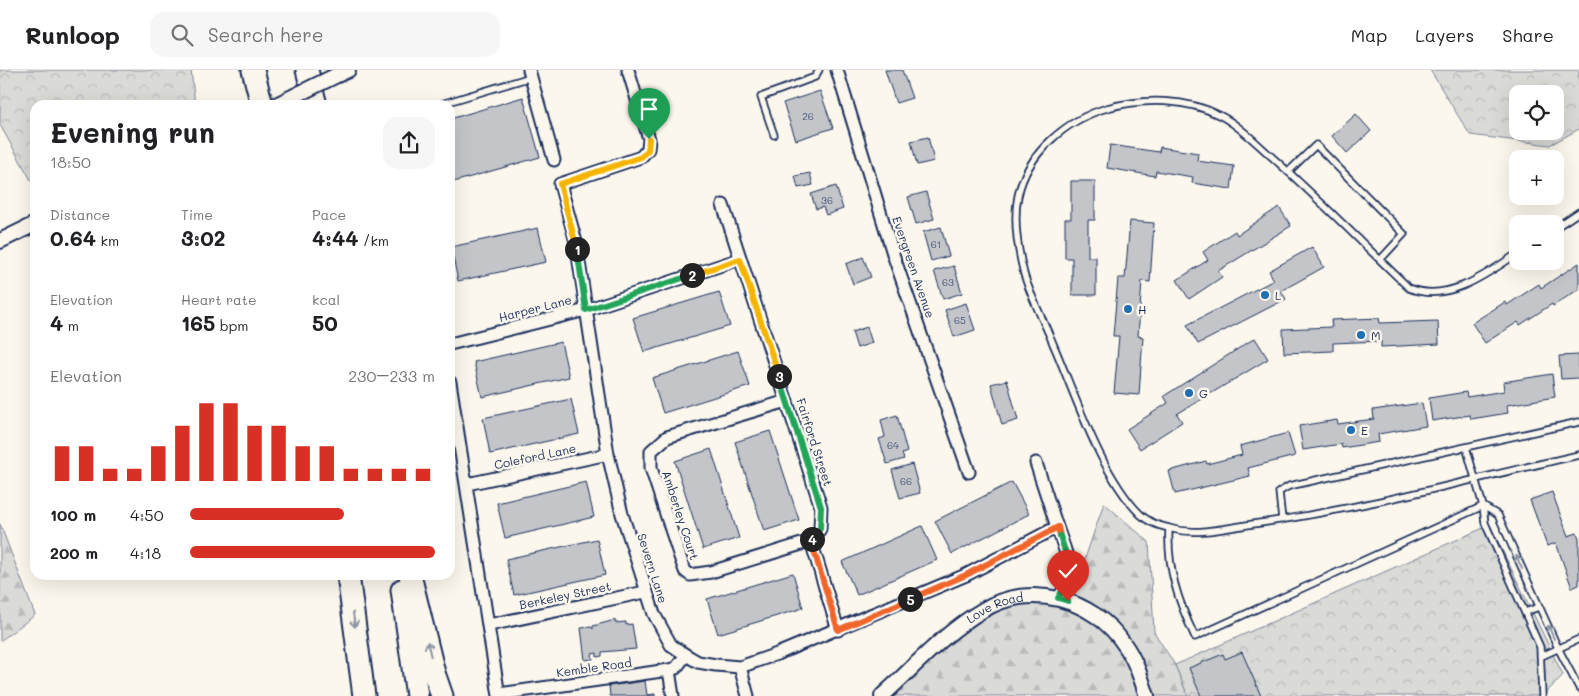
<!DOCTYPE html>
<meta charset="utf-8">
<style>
body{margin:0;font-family:Mali,sans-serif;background:#f6f6f6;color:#202124;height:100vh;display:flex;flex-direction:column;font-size:19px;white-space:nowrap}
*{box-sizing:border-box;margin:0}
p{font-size:16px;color:#757577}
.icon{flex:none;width:28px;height:28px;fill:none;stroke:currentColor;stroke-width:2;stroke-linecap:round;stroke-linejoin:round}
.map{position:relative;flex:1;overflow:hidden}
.sheet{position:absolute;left:30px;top:30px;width:425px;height:480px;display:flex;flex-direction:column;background:#fff;border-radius:15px;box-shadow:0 5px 20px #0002}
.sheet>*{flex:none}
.controls{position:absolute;left:1509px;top:15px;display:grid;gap:10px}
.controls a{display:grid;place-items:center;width:55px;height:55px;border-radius:10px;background:#fff;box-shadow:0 5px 20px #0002;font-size:25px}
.pin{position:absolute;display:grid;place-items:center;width:42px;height:42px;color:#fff;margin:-51px -21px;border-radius:50% 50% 50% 0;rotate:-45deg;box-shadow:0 0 5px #0007}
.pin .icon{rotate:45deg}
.km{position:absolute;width:25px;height:25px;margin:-12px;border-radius:50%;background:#222;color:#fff;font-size:14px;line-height:25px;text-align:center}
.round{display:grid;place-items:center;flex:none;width:52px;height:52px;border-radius:15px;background:#f6f6f6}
.summary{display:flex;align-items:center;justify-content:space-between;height:85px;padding:0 20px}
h1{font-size:28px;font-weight:700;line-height:38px}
.stats{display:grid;grid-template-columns:repeat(3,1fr);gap:8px;height:85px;padding:5px 20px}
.stats div{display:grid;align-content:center}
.stats b{font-size:21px;font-weight:700}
.stats small{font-size:14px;font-weight:400}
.stats p{font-size:14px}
.chart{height:140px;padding:10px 20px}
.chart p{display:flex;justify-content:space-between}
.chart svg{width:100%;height:90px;margin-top:5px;stroke:#d93025;stroke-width:6}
ul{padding:0 20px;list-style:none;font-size:16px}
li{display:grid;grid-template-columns:80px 60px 1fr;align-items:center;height:38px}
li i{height:12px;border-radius:6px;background:#d93025}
header{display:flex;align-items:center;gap:30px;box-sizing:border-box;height:70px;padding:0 25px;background:#fff;border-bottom:1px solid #e0e0e0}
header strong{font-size:24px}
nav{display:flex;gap:28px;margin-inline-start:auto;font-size:18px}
.search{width:350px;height:45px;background:#f6f6f6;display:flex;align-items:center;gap:12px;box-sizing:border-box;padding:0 18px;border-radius:15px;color:#757577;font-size:19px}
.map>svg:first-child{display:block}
.forest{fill:url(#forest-firs);stroke:#7a849a}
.park{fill:url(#park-crowns);stroke:#7a849a;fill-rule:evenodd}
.building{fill:#c3c5c9;stroke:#1b2f5e}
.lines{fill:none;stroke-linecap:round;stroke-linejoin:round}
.service-casing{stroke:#1b2f5e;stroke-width:9}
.minor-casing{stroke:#1b2f5e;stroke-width:15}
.tertiary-casing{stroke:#1b2f5e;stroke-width:18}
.motorway-casing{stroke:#1b2f5e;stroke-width:25}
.service{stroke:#fbf7ec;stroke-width:5.5}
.minor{stroke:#fbf7ec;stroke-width:11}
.tertiary{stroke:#fbf7ec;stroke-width:14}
.motorway{stroke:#fbf7ec;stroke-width:21}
.tertiary-bridge-casing{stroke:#1b2f5e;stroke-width:18;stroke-linecap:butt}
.tertiary-bridge{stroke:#fbf7ec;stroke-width:14}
.oneway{stroke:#8b93a5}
.split-1-casing{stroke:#fff;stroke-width:10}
.split-2-casing{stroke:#fff;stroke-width:10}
.split-3-casing{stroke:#fff;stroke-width:10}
.split-4-casing{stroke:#fff;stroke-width:10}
.split-5-casing{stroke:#fff;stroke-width:10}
.split-6-casing{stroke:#fff;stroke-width:10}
.split-7-casing{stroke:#fff;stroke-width:10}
.split-1{stroke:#f5b400;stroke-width:6}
.split-2{stroke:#22a559;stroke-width:6}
.split-3{stroke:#f5b400;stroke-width:6}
.split-4{stroke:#22a559;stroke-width:6}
.split-5{stroke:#f0652b;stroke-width:6}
.split-6{stroke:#f0652b;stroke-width:6}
.split-7{stroke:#22a559;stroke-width:6}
.poi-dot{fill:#1f6fb2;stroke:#fbf7ec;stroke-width:2}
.labels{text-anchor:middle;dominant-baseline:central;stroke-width:5;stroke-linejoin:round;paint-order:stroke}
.number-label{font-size:10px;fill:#455479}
.street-label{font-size:12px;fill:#1b2f5e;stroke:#fbf7ec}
.poi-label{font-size:12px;fill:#1b2f5e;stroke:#fbf7ec;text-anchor:start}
</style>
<header>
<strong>Runloop</strong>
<div class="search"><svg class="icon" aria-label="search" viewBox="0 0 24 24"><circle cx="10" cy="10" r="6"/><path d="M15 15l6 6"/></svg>Search here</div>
<nav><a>Map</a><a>Layers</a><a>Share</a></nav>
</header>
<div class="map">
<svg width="1579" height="626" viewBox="0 0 1579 626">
<defs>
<pattern id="forest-firs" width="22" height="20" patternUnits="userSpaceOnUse" patternTransform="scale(1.25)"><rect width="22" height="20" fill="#dadad7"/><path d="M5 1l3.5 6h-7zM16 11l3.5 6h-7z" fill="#babbbb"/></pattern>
<pattern id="park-crowns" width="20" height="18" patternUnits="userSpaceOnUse" patternTransform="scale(1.25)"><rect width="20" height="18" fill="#dadad7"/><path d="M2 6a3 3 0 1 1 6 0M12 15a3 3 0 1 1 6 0" fill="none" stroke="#babbbb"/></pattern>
</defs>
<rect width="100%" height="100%" fill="#fbf7ec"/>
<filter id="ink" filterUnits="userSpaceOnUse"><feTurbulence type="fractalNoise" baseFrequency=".02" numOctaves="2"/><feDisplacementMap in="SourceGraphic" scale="10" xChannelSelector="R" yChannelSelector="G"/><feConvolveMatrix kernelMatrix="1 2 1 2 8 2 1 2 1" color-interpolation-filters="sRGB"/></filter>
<g filter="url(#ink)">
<path class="forest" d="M1104,433L1149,472L1154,562L1175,595L1188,626H891C920,598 954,561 990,542C1014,529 1043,532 1069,535Z
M0,454L35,545L0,571Z"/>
<path class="park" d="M0,0H191L195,35H35V117L0,55Z
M1430,0H1579V59L1550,75L1470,65ZM1518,24H1555V61H1518Z
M1490,455L1563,605L1543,626H1188L1175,595Z"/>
<path class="building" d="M885,0H902L912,28L896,33Z
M820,21L833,58L796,70L783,33Z
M523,27L540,87L450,113V49Z
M1356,44L1371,61L1347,83L1332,66Z
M928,67L934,91L917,95L911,71Z
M1110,75L1159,82L1160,77L1198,83L1197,91L1234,96L1231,119L1192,113L1193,107L1156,101L1155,106L1107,98Z
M810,103L813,115L798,118L795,106Z
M1071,111H1095V150H1088V187H1096V225H1072V188H1065V149H1071Z
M836,116L843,139L826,145L823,137L816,139L811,124Z
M926,122L934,149L916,154L908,127Z
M1279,137L1291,156L1218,201L1222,207L1189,229L1177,210L1208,190L1203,182L1235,161L1237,165Z
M1130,151L1154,153L1150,212L1142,211L1138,266L1143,267L1139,325L1114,323L1119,266H1113L1118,208H1125Z
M941,157L949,186L931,191L923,162Z
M538,158L546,192L458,211L451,177Z
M1312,177L1324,197L1281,221L1286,229L1198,274L1187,255L1274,210L1269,201Z
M863,187L871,207L853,214L846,194Z
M1579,193V219L1553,236L1552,234L1520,255L1518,252L1485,273L1472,253L1505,232L1507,235L1539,214L1541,218Z
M954,196L962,223L943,229L934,201Z
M719,222L730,256L644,282L633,248Z
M966,233L975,260L954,267L945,240Z
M1379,248L1380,253L1438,251L1439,274L1381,277V271L1333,273V281L1284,283L1283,259L1332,257L1331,250Z
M867,257L872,273L857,278L852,262Z
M1255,268L1268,289L1177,344L1182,352L1140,379L1127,359L1168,333L1164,326Z
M561,272L569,307L482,327L474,292Z
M738,281L750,316L663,343L652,308Z
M1579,285V308L1561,309L1559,286Z
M1552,304L1555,327L1507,335L1508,343L1471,349L1470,345L1432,351L1429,328L1466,322L1467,327L1504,321L1503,312Z
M1007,310L1018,350L1002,355L991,314Z
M571,329L579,364L490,384L483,348Z
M1422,333L1426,356L1378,364L1379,372L1342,378L1341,374L1303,380L1299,356L1337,350L1338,354L1374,349L1373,340Z
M897,345L907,382L902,384L904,389L887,394L879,369L885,367L881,350Z
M770,361L799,450L764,461L735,372Z
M1288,363L1295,386L1248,398L1250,406L1175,424L1169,401L1206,391L1207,394L1242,385L1240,376Z
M711,379L739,468L703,479L675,391Z
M912,394L920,423L900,428L892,400Z
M586,412L594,447L505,468L497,433Z
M1012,412L1029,444L952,484L935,451Z
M1552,422L1568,466L1577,463L1579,468V515L1572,518L1556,473L1547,476L1530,430Z
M922,456L937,490L857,525L842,492Z
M597,469L605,505L514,525L506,489Z
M793,503L803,538L718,564L707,529Z
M615,550V553L626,552V555L632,554L636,579L602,582V586L597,587V583L592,584L593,589L585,590L581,558L591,557L593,559V556Z
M1242,582L1261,626H1201L1189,598L1223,584L1225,589Z
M645,611L647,625L655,624V626H610L609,616Z"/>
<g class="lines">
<g class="service-casing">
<path id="service" d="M438,35L531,7
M774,65L761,27L815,7L819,0
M1288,102L1316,75L1404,164L1380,190
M1555,158L1579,142
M1518,183C1487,204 1447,234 1409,218C1363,174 1319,129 1272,87C1256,73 1240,56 1221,46C1187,28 1143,28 1107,38C1066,50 1027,83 1018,126C1013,150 1018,180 1024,204C1031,228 1045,253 1054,276C1076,327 1101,405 1140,444C1147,451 1159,456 1169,458C1196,466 1226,458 1253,454C1363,439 1471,409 1579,385
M1466,377L1483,436L1485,453L1540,577L1542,626
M1483,436L1498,445L1558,578L1579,618
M1282,450L1279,422L1289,416L1579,352
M1169,458C1167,499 1178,531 1195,567L1483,436
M1525,542L1539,537
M1542,586L1579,569"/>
</g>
<g class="minor-casing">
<path id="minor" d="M529,0L554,90
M628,0L649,69L648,79L641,87L560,114L576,172L608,384L622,444L654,544L671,575L686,585L698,592L716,595L740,597L777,584L966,505L1057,457C1067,487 1077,500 1059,528
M837,0L894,187L969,402
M723,135L821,437L820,459L811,471L838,560
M450,274L586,240L740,189
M450,312L499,626
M787,331L667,367L651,381V398L680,487L685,501L690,505L711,502L811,471
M1036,393L1057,457
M467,414L608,384
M489,555L645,522
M740,597L748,626
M669,600L673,626
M499,624L669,600L676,598L686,585"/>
</g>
<g class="tertiary-casing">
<g id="tertiary">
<path d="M337,5L348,0"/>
<path d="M0,171L35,154"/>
<path id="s1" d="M882,626C914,597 945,562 983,540C1030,511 1094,529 1124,574C1135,589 1141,608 1147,626"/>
</g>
</g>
<g class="motorway-casing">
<path id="motorway" d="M253,0L262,35
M307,0L316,35
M348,505L364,626
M410,505L434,603L442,626
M402,520L417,626"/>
</g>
<use href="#service" class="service"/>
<use href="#minor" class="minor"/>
<use href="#tertiary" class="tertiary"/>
<use href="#motorway" class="motorway"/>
<g class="tertiary-bridge-casing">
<path id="tertiary-bridge" d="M276,35L337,5"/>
</g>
<use href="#tertiary-bridge" class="tertiary-bridge"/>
</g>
<defs><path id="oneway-shaft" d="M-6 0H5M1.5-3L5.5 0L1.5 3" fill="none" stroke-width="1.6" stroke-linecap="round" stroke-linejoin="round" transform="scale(1.25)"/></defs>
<g class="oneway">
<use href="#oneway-shaft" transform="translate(1519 492) rotate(-114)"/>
<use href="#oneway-shaft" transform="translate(354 550) rotate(82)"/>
<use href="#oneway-shaft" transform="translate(1551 562) rotate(-114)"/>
<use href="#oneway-shaft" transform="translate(429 579) rotate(-103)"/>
</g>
</g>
<g class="lines" filter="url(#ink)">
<g class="split-1-casing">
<path id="split-1" d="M577,179L560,114L641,87L648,80L649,69"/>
</g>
<g class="split-2-casing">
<path id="split-2" d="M577,179L586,240L692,205"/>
</g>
<g class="split-3-casing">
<path id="split-3" d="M692,205L740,189L779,306"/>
</g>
<g class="split-4-casing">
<path id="split-4" d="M779,306L821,437L820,459L812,469"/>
</g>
<g class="split-5-casing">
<path id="split-5" d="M812,469L811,471L838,560L910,529"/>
</g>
<g class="split-6-casing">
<path id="split-6" d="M910,529L966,505L1058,457L1060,466"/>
</g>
<g class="split-7-casing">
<path id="split-7" d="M1060,466C1069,492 1075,504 1058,528L1068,531"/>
</g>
<use href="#split-1" class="split-1"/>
<use href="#split-2" class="split-2"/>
<use href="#split-3" class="split-3"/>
<use href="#split-4" class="split-4"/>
<use href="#split-5" class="split-5"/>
<use href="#split-6" class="split-6"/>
<use href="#split-7" class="split-7"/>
</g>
<g class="poi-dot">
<circle cx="1265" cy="225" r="5"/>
<circle cx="1128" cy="239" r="5"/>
<circle cx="1361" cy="265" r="5"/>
<circle cx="1189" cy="323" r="5"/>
<circle cx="1351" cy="360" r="5"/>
</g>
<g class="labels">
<g class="number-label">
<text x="808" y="46">26</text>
<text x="827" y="130">36</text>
<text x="936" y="174">61</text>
<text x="948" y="212">63</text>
<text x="960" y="250">65</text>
<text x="893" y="375">64</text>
<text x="906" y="411">66</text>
</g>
<g class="street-label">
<text transform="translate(914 197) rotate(71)">Evergreen Avenue</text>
<text transform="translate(535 238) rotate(-14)">Harper Lane</text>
<text transform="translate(815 372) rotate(72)">Fairford Street</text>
<text transform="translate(535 386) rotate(-12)">Coleford Lane</text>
<text transform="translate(681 445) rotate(72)">Amberley Court</text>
<text transform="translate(653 498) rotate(72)">Severn Lane</text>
<text transform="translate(565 525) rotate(-12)">Berkeley Street</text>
<text stroke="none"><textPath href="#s1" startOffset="145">Love Road</textPath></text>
<text transform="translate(594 597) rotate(-8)">Kemble Road</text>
</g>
<g class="poi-label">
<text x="1275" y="225">L</text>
<text x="1138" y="239">H</text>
<text x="1371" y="265">M</text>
<text x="1199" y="323">G</text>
<text x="1361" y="360">E</text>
</g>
</g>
</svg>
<div class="controls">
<a><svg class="icon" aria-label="locate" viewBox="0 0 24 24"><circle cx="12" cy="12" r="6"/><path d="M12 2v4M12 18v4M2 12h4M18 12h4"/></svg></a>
<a>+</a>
<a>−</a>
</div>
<div class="pin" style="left:649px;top:69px;background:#1e9e55"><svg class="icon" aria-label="arrive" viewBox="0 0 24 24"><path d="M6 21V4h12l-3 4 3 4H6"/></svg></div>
<div class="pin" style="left:1068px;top:531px;background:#d93025"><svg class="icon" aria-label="check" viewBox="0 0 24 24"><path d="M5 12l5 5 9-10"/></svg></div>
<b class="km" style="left:577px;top:179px">1</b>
<b class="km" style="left:692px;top:205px">2</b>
<b class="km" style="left:779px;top:306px">3</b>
<b class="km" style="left:812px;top:469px">4</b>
<b class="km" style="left:910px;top:529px">5</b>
<section class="sheet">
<div class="summary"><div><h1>Evening run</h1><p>18:50</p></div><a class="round"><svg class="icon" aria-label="share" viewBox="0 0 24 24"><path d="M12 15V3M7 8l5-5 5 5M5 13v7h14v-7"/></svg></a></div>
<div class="stats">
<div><p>Distance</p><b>0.64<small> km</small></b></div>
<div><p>Time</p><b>3:02</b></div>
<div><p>Pace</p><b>4:44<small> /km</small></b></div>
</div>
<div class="stats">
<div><p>Elevation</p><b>4<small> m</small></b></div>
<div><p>Heart rate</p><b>165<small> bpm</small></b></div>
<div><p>kcal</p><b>50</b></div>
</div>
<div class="chart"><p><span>Elevation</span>230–233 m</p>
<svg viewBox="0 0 160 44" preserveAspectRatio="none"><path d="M5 44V27M15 44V27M25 44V38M35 44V38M45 44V27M55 44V17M65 44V6M75 44V6M85 44V17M95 44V17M105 44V27M115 44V27M125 44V38M135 44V38M145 44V38M155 44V38"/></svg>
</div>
<ul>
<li><b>100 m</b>4:50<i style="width:63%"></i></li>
<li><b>200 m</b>4:18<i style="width:100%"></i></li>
</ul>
</section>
</div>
